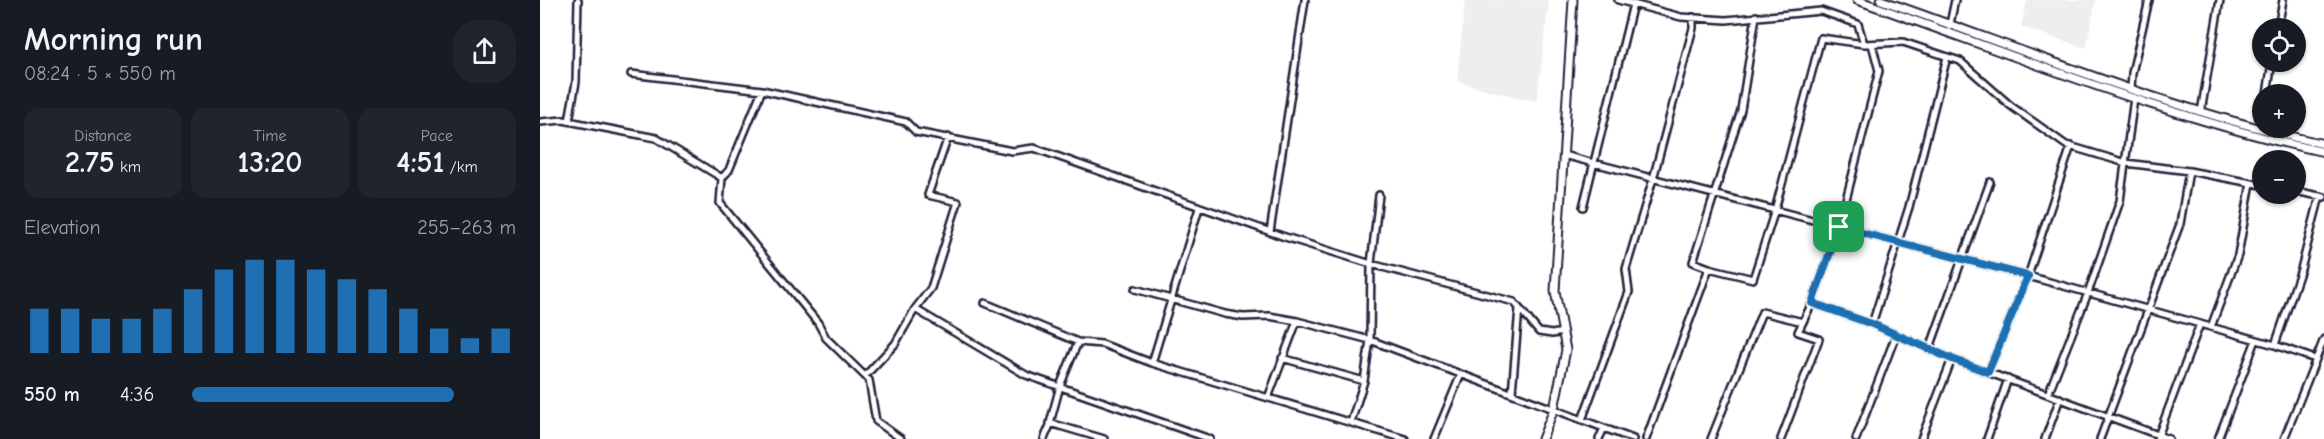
<!DOCTYPE html>
<meta charset="utf-8">
<style>
body{margin:0;font-family:"Comic Neue",sans-serif;background:#20242c;color:#f1f3f6;height:100vh;display:flex;flex-direction:column;font-size:22px;white-space:nowrap}
*{box-sizing:border-box;margin:0}
p{font-size:20px;color:#9ea1a6}
.icon{flex:none;width:33px;height:33px;fill:none;stroke:currentColor;stroke-width:2;stroke-linecap:round;stroke-linejoin:round}
.map{position:relative;flex:1;overflow:hidden}
.sheet{display:flex;flex-direction:column;background:#171b24;width:540px}
.sheet>*{flex:none}
.fabs{position:absolute;left:1712px;top:18px;display:grid;gap:12px}
.fabs a{display:grid;place-items:center;width:54px;height:54px;border-radius:50%;background:#171b24;box-shadow:0 2px 4px #0004;font-size:30px}
.pin{position:absolute;display:grid;place-items:center;width:51px;height:51px;color:#fff;margin:-26px;border-radius:12px;box-shadow:0 3px 9px #0006}
.round{display:grid;place-items:center;flex:none;width:63px;height:63px;border-radius:24px;background:#20242c}
.summary{display:flex;align-items:center;justify-content:space-between;height:102px;padding:0 24px}
h1{font-size:33px;font-weight:700;line-height:45px}
.metrics{display:grid;grid-template-columns:repeat(3,1fr);gap:9px;height:102px;padding:6px 24px}
.metrics div{display:grid;align-content:center;border-radius:15px;background:#20242c;text-align:center}
.metrics b{font-size:30px;font-weight:700}
.metrics small{font-size:16px;font-weight:400}
.metrics p{font-size:16px}
.chart{height:168px;padding:12px 24px}
.chart p{display:flex;justify-content:space-between}
.chart svg{width:100%;height:108px;margin-top:6px;stroke:#1f6fb2;stroke-width:6}
ul{padding:0 24px;list-style:none;font-size:20px}
li{display:grid;grid-template-columns:96px 72px 1fr;align-items:center;height:45px}
li i{height:15px;border-radius:8px;background:#1f6fb2}
main{display:flex;flex:1;min-height:0}
.map>svg:first-child{display:block}
.built{fill:#eeeef1}
.lines{fill:none;stroke-linecap:round;stroke-linejoin:round}
.minor-casing{stroke:#22223b;stroke-width:10}
.tertiary-casing{stroke:#22223b;stroke-width:11}
.minor{stroke:#fff;stroke-width:5}
.tertiary{stroke:#fff;stroke-width:7}
.route-casing{stroke:#fff;stroke-width:12}
.route{stroke:#1f6fb2;stroke-width:8}
</style>
<main>
<section class="sheet">
<div class="summary"><div><h1>Morning run</h1><p>08:24 · 5 × 550 m</p></div><a class="round"><svg class="icon" aria-label="share" viewBox="0 0 24 24"><path d="M12 15V3M7 8l5-5 5 5M5 13v7h14v-7"/></svg></a></div>
<div class="metrics">
<div><p>Distance</p><b>2.75<small> km</small></b></div>
<div><p>Time</p><b>13:20</b></div>
<div><p>Pace</p><b>4:51<small> /km</small></b></div>
</div>
<div class="chart"><p><span>Elevation</span>255–263 m</p>
<svg viewBox="0 0 160 44" preserveAspectRatio="none"><path d="M5 44V26M15 44V26M25 44V30M35 44V30M45 44V26M55 44V18M65 44V10M75 44V6M85 44V6M95 44V10M105 44V14M115 44V18M125 44V26M135 44V34M145 44V38M155 44V34"/></svg>
</div>
<ul>
<li><b>550 m</b>4:36<i style="width:81%"></i></li>
</ul>
</section>
<div class="map">
<svg width="1784" height="439" viewBox="0 0 1784 439">
<rect width="100%" height="100%" fill="#fff"/>
<filter id="ink" filterUnits="userSpaceOnUse"><feTurbulence type="fractalNoise" baseFrequency=".0167" numOctaves="2"/><feDisplacementMap in="SourceGraphic" scale="12" xChannelSelector="R" yChannelSelector="G"/><feConvolveMatrix kernelMatrix="1 2 1 2 8 2 1 2 1" color-interpolation-filters="sRGB"/></filter>
<g filter="url(#ink)">
<path class="built" d="M925,0H1009L997,101L955,92L917,81Z
M1487,0H1556L1546,48L1481,27Z"/>
<g class="lines">
<g class="minor-casing">
<path id="minor" d="M1078,0L1141,17L1186,20L1281,11L1318,24L1324,44L1363,42L1420,61L1471,106L1526,145L1586,163L1649,171L1722,185
M1410,24L1415,0
M1738,28L1743,0
M91,74L222,90L366,122L376,132L472,151L494,148L742,236L831,264L974,302L999,332L1012,334L1023,332
M1591,89L1592,73L1609,0
M1727,94L1732,62
M1661,112L1680,0
M29,121L36,82L38,0
M0,122L23,120L116,138L182,178L180,203L278,323L286,338L329,380L336,421L361,439
M1023,155L1488,276L1735,345L1775,359
M182,178L189,170L222,90
M1755,191L1784,197
M1043,207L1093,4
M730,232L765,0
M1169,268L1213,279L1235,210L1281,38L1324,44
M595,289L685,314L703,317L729,316L757,321L830,340L1093,439
M445,303L538,342L562,344L612,363L865,439
M1272,303L1332,324L1412,359L1629,439
M375,309L486,375L670,439
M1332,324L1369,207L1407,57
M1671,327L1698,255L1711,183
M538,342L520,386L510,423L564,439
M1735,345L1761,269L1780,196
M1390,348L1450,182
M742,358L824,381
M612,363L659,208
M1448,372L1488,276L1531,146
M325,376L355,344L375,309L391,288L418,202L388,195L408,137
M972,393L979,308
M1508,394L1548,293L1580,201L1594,98
M728,398L757,321
M1042,420L1089,292L1086,269L1113,179L1153,28V17
M811,422L824,381L830,340L831,264L839,195
M504,439L511,423
M894,439L921,374
M1059,439L1064,428
M1106,439L1169,268L1153,262L1201,110L1216,16
M1171,439L1222,312L1263,322
M1241,439L1279,339L1258,332L1272,303L1299,227L1339,71L1332,44
M1316,439L1356,335
M1381,439L1412,359
M1447,439L1468,379
M1505,439L1520,398
M1560,439L1640,224L1649,171
M1617,439L1660,324
M1678,439L1716,340
M1744,439L1784,339"/>
</g>
<g class="tertiary-casing">
<path id="tertiary" d="M1317,0C1472,54 1624,117 1784,152
M1341,0C1487,51 1632,111 1784,144
M1002,439L1014,409L1026,350L1015,291L1033,0"/>
</g>
<use href="#minor" class="minor"/>
<use href="#tertiary" class="tertiary"/>
</g>
</g>
<g class="lines" filter="url(#ink)">
<g class="route-casing">
<path id="route" d="M1299,227L1488,276L1448,372L1412,359L1332,324L1272,303Z"/>
</g>
<use href="#route" class="route"/>
</g>
</svg>
<div class="fabs">
<a><svg class="icon" aria-label="locate" viewBox="0 0 24 24"><circle cx="12" cy="12" r="6"/><path d="M12 2v4M12 18v4M2 12h4M18 12h4"/></svg></a>
<a>+</a>
<a>−</a>
</div>
<div class="pin" style="left:1299px;top:227px;background:#1e9e55"><svg class="icon" aria-label="arrive" viewBox="0 0 24 24"><path d="M6 21V4h12l-3 4 3 4H6"/></svg></div>
</div>
</main>
